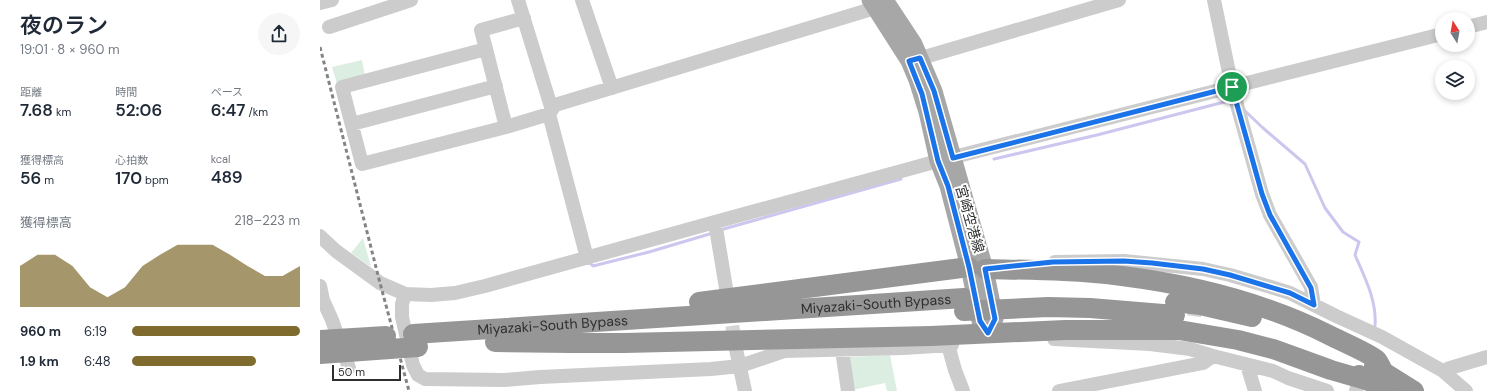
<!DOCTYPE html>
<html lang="ja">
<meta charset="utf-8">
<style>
body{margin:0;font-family:"DM Sans","Noto Sans JP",sans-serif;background:#f6f6f7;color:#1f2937;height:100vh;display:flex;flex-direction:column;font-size:15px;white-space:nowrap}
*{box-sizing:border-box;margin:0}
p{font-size:13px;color:#747a83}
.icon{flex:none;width:22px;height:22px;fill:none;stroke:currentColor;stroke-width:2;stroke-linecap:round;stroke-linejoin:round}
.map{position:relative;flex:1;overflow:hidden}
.sheet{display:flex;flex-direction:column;background:#fff;width:320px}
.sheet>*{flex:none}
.needle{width:26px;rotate:349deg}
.tools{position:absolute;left:1115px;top:12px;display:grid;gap:8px}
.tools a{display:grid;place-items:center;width:40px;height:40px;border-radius:50%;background:#fff;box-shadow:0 2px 6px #0003;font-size:20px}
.scale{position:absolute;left:12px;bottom:10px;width:69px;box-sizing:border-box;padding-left:4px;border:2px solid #2f2f2f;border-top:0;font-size:11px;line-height:14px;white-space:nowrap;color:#2f2f2f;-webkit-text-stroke:3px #fff;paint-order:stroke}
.pin{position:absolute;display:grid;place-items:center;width:34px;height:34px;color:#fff;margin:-17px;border:2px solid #fff;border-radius:50%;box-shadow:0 1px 4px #0007}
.round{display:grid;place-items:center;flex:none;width:42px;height:42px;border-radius:21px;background:#f6f6f7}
.summary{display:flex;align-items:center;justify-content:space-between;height:68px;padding:0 20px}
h1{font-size:22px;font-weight:600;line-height:30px}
.metrics{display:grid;grid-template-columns:repeat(3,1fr);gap:6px;height:68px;padding:4px 20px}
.metrics div{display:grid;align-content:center}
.metrics b{font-size:17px;font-weight:600}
.metrics small{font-size:11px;font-weight:400}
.metrics p{font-size:11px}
.chart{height:112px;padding:8px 20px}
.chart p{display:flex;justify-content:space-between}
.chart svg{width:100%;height:72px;margin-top:4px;fill:#806b2e;opacity:.7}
ul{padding:0 20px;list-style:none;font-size:13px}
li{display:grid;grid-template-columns:64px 48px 1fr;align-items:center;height:30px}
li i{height:10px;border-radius:5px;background:#806b2e}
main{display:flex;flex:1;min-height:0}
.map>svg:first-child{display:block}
.green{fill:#dceee1}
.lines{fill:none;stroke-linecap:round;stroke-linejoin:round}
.stream{stroke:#cec6ef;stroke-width:3}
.minor-tunnel{stroke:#d5d5d5;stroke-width:14;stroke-dasharray:14 7;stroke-linecap:butt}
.minor{stroke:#ccc;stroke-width:14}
.major{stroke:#a7a7a7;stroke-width:17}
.highway{stroke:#969696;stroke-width:20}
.rail{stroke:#848484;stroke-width:3;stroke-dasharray:4 3;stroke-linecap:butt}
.highway-bridge{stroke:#969696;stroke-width:20}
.route-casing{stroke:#fff;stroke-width:8}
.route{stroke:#1a73e8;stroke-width:5}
.labels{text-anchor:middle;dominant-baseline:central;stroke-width:4;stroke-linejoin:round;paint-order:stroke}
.street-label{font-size:14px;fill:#2f2f2f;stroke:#fff}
</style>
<main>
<section class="sheet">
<div class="summary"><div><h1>夜のラン</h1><p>19:01 · 8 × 960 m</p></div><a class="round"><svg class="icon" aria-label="share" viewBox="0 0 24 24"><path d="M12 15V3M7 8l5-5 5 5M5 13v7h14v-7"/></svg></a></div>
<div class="metrics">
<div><p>距離</p><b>7.68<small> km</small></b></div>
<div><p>時間</p><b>52:06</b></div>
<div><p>ペース</p><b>6:47<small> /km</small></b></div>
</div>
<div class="metrics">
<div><p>獲得標高</p><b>56<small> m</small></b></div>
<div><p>心拍数</p><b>170<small> bpm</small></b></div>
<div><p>kcal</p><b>489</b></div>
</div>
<div class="chart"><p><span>獲得標高</span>218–223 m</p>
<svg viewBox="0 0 160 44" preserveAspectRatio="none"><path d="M0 44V19L10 12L20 12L30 19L40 32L50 38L60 32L70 19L80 12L90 6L100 6L110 6L120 12L130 19L140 25L150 25L160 19V44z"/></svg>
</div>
<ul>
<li><b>960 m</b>6:19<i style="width:100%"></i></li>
<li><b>1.9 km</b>6:48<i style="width:74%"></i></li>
</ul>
</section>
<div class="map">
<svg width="1167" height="391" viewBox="0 0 1167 391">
<rect width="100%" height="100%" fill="#fff"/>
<path class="green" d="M42,60L45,76L17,84L12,67Z
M43,238L51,267L31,253Z
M570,355L577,391H567L565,383L532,390L530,357Z"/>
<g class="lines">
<path class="stream" d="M924,110L943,128L985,164L1005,208L1023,232L1039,242L1035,255C1045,278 1057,301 1055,326
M674,159L777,135L912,100
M400,230L581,179
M270,263L273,266L329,252L393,233"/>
<path class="minor-tunnel" d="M409,305L416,349
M871,337L877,296"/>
<path class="minor" d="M198,0L232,110
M262,0L292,88
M894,0L912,87L942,194L950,215L991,287L994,305
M0,3L12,0
M9,27L91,0
M1148,27L1167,22
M166,49L186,127L42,164L22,87Z
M166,49L161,30L204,18
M591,61L799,0
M32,124L176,86
M186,127L229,114
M395,222L406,288
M0,236L16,251L60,283L85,294L111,295L135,293L165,286L395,222L618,161L1122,34
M267,258L229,114L235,105L555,8
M735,262L804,261L883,269L910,275L951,287L970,293L1016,316L1062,337L1123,371L1146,391
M0,286L3,300L12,320L29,368
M85,294L82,304V317L93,365L98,375L105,379L184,380L220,377L391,369L420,366L464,351L583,348L632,345
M734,339L830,344L870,349L893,356L953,371L968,378L1007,391
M628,345L635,370L643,391
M416,349L425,391
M522,350L528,391
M927,365L935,391
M1123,371L1130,368L1167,357
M739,391L883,363L893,356
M1036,391L1037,388"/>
<path class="major" d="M550,0L589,61L597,80L607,112L618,161L628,186L649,267L660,321L668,333L675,319L665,269L614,91L594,44L565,0"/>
<g class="highway">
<path d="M665,269C711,270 757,270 802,276C874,285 946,303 1011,336C1021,341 1051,354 1057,360C1060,364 1062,369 1064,373"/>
<path d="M379,302L649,267"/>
<path d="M855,302L880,305L932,317"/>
<path id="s1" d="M93,334L644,298"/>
<path d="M175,342L250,343H304L611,336L745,330H859L918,340L953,349L1011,370L1049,381"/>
<path d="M1054,366L1094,391"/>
<path d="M1039,375L1066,391"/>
</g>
<path class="rail" d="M0,47L60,283L89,391"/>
<path class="highway-bridge" d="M644,311L728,307L770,308L855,315
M0,340L66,336
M0,354L98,347"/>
</g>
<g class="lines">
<g class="route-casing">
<path id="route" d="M600,58L614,91L633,158L912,87L942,194L950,215L991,288L994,305L970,293L910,275L883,269L832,263L804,261L733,262L665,269L675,319L668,333L660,321L649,267L628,186L618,161L602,94L589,61Z"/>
</g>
<use href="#route" class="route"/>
</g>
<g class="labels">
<g class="street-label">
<text transform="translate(650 219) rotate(74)">宮崎空港線</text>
<text stroke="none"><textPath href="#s1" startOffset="464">Miyazaki-South Bypass</textPath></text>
<text stroke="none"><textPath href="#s1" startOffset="140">Miyazaki-South Bypass</textPath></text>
</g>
</g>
</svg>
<div class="tools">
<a><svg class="needle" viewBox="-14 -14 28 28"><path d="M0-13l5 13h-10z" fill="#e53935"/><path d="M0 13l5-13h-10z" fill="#747a83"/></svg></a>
<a><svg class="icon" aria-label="layers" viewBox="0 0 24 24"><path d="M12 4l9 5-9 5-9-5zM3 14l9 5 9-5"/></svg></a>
</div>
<div class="scale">50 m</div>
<div class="pin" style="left:912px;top:87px;background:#1e9e55"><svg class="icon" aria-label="arrive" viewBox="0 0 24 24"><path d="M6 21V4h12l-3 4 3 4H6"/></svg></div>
</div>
</main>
